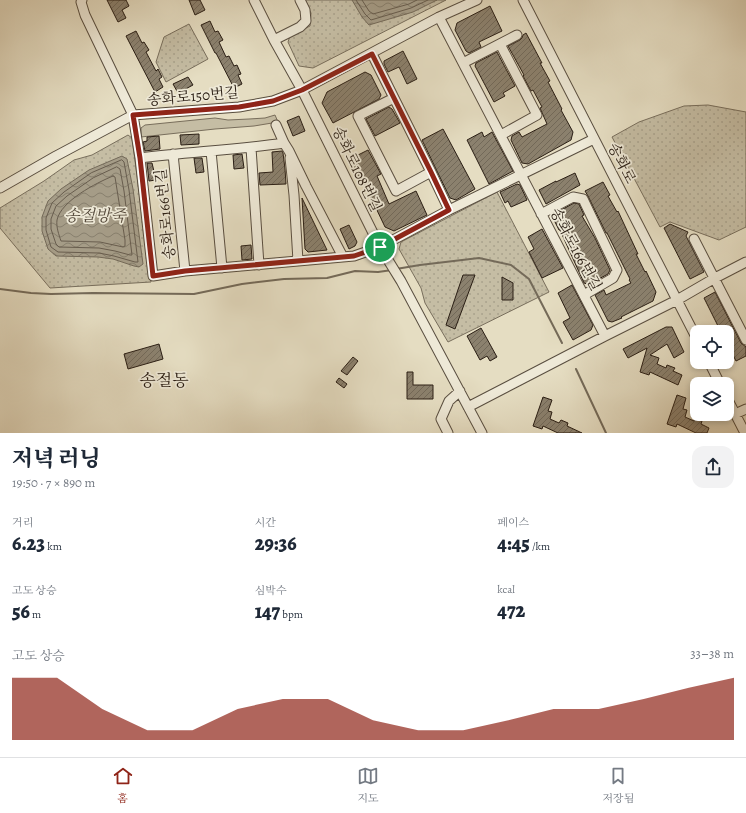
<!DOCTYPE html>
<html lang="ko">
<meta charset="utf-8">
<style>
body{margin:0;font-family:Alegreya,"Noto Serif KR",serif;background:#f2f2f3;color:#1f2937;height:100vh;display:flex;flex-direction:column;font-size:15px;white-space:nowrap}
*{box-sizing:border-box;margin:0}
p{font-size:13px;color:#747a83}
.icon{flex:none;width:22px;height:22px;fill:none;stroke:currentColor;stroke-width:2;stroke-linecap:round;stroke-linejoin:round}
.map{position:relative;height:433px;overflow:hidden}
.sheet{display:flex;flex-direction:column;background:#fff;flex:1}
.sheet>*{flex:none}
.fabs{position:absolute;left:690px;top:325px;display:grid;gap:8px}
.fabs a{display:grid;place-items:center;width:44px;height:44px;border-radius:8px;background:#fff;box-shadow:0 2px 6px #0003;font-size:20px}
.pin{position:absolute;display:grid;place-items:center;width:34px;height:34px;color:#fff;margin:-17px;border:2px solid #fff;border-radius:50%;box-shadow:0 1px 4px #0007}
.round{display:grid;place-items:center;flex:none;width:42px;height:42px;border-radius:12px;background:#f2f2f3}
.overview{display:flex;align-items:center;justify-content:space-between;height:68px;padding:0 12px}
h1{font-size:22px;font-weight:800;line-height:30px}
.stats{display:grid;grid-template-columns:repeat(3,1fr);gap:6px;height:68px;padding:4px 12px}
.stats div{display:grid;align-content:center}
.stats b{font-size:20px;font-weight:800}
.stats small{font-size:11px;font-weight:400}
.stats p{font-size:11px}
.chart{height:112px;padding:8px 12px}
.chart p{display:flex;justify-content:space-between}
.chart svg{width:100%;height:72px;margin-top:4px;fill:#8f2418;opacity:.7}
.tab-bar{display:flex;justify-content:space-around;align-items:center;height:56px;border-top:1px solid #e0e1e3;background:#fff;font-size:11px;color:#747a83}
.tab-bar a{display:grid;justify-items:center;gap:2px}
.tab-bar .selected{color:#8f2418}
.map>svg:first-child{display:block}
.grass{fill:#c5bda4;stroke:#786e5c}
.park{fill:url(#park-dots);stroke:#786e5c}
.water{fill:url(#water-waves);stroke:#746a59}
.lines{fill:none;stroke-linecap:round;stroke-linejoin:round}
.shore{stroke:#685d4e;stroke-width:1}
.stream{stroke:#746a59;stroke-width:2}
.building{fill:url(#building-hatch);stroke:#2a1e14}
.minor-casing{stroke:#594e40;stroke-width:11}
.minor{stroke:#eee9d7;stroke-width:9}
.route-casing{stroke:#fff;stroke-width:8}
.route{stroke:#8f2418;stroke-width:5}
.labels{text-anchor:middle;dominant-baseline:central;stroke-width:3.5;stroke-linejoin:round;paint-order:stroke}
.street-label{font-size:15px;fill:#2a1e14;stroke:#eee9d7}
.water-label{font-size:16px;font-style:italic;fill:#554a3c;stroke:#eee9d7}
.quarter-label{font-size:17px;fill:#2a1e14;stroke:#eee9d7}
</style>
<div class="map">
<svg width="746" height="433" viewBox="0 0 746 433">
<defs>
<pattern id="park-dots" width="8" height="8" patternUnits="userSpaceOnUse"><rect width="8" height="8" fill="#c5bda4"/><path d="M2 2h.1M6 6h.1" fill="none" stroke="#a9a28c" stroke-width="1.8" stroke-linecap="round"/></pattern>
<pattern id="water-waves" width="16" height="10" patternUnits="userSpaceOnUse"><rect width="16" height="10" fill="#a59c87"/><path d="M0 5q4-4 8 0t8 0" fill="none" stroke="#877f6d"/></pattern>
<pattern id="building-hatch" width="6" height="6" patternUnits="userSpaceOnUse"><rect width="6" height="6" fill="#8b816e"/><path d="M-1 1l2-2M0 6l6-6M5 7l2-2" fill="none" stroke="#726959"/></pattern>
</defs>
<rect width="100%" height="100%" fill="#e5ddc2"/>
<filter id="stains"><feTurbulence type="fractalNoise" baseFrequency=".005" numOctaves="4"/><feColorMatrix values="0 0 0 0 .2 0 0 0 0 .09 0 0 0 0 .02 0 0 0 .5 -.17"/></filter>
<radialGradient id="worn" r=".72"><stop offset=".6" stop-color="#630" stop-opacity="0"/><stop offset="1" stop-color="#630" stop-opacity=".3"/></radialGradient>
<path class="grass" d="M275,115L278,122L254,126L215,129L141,137V128L145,125L215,118L228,120L249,119L265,118Z"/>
<path class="park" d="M304,0H446L313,68L299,66L288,42L290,36L310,26L311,13Z
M189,24L208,59L166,82L156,62L164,37Z
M708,105L746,112V227L719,240L670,222L660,227L612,137L639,122L684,106Z
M128,135L132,138L151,282L50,288L0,228V208L44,181L74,160L92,155Z
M497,192L549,292L448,342L425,303L421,288L399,249L401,242Z"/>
<path class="water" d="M352,0H437L413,12L369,25L362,17Z
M122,156L127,159L133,189L143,264L139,267L134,266L113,259L98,257L56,256L48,249L42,231V217L48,201L61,189L89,170Z"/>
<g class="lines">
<path class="shore" d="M356,0L365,14L371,20L411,8L428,0
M362,0L369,11L373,14L409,4L417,0
M122,160L124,162L129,190L138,262H135L114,256L99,253L58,252L51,247L46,230V218L52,203L64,192L91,173Z
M117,167L120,169L124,191L132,255H130L115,251L99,248L59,247L56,244L51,229V219L56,206L67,196L93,178Z
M113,176L115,177L125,240V246L123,247L100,242L61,241C59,235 56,227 57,220C61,201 96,183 113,176Z"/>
<path class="stream" d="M396,269L420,265L479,258L511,265L529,279L562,343
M0,289L31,293L51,294L93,293L194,294L242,284L284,279L327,278L355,271L378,272L392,270
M576,369L606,433"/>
</g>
<path class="building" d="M107,0H126L129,6L122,10L126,18L118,22Z
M189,0H200L205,10L195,15Z
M490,6L502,31L479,42L481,47L469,53L466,51L455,30L457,23Z
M210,21L215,32L218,31L223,40L219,42L226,57L229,56L234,66L237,65L241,74L238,75L242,84L234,88L216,53H215L201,25Z
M136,31L142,43L144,42L149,50L146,52L156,71L158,69L162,77L159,79L163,87L155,92L126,36Z
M526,33L542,63H540L550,81L548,82L562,109L561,110L573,132L571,140L528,164L522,163L511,140L512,136L519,132L522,137L547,124L540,108L542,107L533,90L531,91L523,76L524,75L508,46L520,40L522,38L523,35Z
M403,51L417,79L407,84L399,67L388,72L384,64V61Z
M497,52L515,86L503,93L505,96L494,102L475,66L476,63Z
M365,72L371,75L381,95L379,99L333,123L322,103L327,92Z
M188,77L193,85L178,93L173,84Z
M389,107L392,109L400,123L375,136L366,119Z
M299,116L305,131L293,136L287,121Z
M443,129L475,189L456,200L450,198L422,140Z
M482,132L484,137L492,132L513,171L489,184L467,140Z
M199,134V144L181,145L180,135Z
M159,136L160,149L145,151L143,142L147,141V137Z
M368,150L381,174L377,176L389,204L416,191L427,215L394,231L385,227L364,183L360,185L351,166L353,165L350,159Z
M282,151L283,153L285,169L286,184L260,185L259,173L273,172L272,152Z
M242,154L244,168L234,169L233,155Z
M194,158H202L204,172L196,173Z
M147,163H152L156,180L149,181Z
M575,173L580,185L546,204L539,190L556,181V182Z
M603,182L610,195L608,196L617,212L618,211L624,224L638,254H636L645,272L646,271L656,292L653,301L621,317L622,318L612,322L608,321L595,295L604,290L606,295L631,283L629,280L630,279L607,233H606L588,196L585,191Z
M517,184L520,185L527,200L511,207L508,201L505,203L500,192Z
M302,198L327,250L308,252L305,249Z
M574,203L579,204L584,215L582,216L595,238L610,270L608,274L595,281H596L590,285L584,283L560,230H559L552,216V215Z
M670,224L688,232L686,236L704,272L690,279L664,228Z
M349,225L357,242L355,246L349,249L340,229Z
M542,229L563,268L542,278L529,252L534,249L528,237Z
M251,245L252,259L242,260L241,246Z
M463,275H475L455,329L446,325Z
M502,277L513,283V300H502Z
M572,285L593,325L591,330L573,340L563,322L570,318L558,293Z
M715,292L741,343L746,347V356L736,361L727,343V332H721L704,298Z
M666,327H672L684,352L674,358L667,344L650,355L659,358L657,364L666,368L667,365L675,368L673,371L682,375L678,385L650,372L649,375L640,372L647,348L628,358L623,349Z
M481,328L497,357L490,361L487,356L480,360L467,336Z
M159,344L163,359L128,369L124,354Z
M353,357L358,361L347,375L341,371Z
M407,372H413V385H433V399H407Z
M339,378L347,384L344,388L336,382Z
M677,395L686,398L683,409L687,410L685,417L694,421L695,418L702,421L701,424L709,428L707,433H696L677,424L676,427L667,424Z
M543,397L552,400L548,411L552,412L550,419L559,423L561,420L568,423L567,426L582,433H558L543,426L542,429L533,426Z"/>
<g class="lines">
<g class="minor-casing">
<path id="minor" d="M82,0L81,2L85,15L133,115L140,158L153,276L185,271L354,256L380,247L449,210L594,139
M254,0L274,40L302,90L380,247L401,281L482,433
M523,0L697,339
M439,17L605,336
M274,40L300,27L306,21L305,10L300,0
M500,44L537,115L501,135
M372,54L431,172L449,210
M463,63L517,35
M394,98L358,116L396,191L431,172
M276,125L284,143L289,151L306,186L343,257
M251,148L259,265
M211,151L222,268
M173,154L185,271
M140,158C188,152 236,150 284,143
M290,158L294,195L298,261
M0,188L56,156L133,115L239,107L273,101L302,90L439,17L477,0
M541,214L573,197L583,199L617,270L613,278L584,295
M694,239L746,340
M709,362L720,384
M727,398L745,433
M468,407L605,336L677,300L715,278L746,262
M735,414L746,409
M448,433L441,419L449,401L460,391"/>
</g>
<use href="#minor" class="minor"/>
</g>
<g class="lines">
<g class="route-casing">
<path id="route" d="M372,54L431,172L449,210L380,247L354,256L185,271L153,276L140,158L133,115L239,107L273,101L302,90Z"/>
</g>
<use href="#route" class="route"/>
</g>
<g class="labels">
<g class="street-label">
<text transform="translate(193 96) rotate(-5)">송화로150번길</text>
<text transform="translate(622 163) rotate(63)">송화로</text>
<text transform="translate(357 169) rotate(64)">송화로108번길</text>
<text transform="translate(165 214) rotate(-96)">송화로166번길</text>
<text transform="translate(576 249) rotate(62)">송화로166번길</text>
</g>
<g class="water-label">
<text x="95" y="216">송절방죽</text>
</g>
<g class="quarter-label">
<text x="164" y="380">송절동</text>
</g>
</g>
<rect width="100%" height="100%" filter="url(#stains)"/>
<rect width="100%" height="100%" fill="url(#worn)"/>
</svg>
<div class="fabs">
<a><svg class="icon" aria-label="locate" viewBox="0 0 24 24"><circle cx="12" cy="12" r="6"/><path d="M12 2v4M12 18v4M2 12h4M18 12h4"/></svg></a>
<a><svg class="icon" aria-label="layers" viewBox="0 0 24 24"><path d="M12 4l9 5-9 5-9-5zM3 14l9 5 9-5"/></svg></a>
</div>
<div class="pin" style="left:380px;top:247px;background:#1e9e55"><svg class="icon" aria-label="arrive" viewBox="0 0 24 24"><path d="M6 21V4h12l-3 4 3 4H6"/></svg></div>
</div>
<section class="sheet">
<div class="overview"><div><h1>저녁 러닝</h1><p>19:50 · 7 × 890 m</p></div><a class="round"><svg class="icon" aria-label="share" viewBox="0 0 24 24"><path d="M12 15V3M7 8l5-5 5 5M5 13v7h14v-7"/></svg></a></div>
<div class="stats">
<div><p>거리</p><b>6.23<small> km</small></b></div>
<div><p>시간</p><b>29:36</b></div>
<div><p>페이스</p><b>4:45<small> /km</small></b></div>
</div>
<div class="stats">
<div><p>고도 상승</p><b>56<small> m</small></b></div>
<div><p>심박수</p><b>147<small> bpm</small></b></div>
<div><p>kcal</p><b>472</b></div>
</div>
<div class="chart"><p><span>고도 상승</span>33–38 m</p>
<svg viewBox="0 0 160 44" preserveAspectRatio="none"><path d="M0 44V6L10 6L20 25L30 38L40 38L50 25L60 19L70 19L80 32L90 38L100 38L110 32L120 25L130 25L140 19L150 12L160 6V44z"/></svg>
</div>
</section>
<nav class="tab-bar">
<a class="selected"><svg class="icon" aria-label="home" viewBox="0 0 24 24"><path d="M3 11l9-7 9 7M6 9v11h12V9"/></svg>홈</a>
<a><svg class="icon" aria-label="map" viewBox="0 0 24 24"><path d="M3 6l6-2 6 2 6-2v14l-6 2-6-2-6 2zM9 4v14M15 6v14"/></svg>지도</a>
<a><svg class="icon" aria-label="saved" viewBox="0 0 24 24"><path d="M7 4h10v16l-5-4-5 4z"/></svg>저장됨</a>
</nav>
